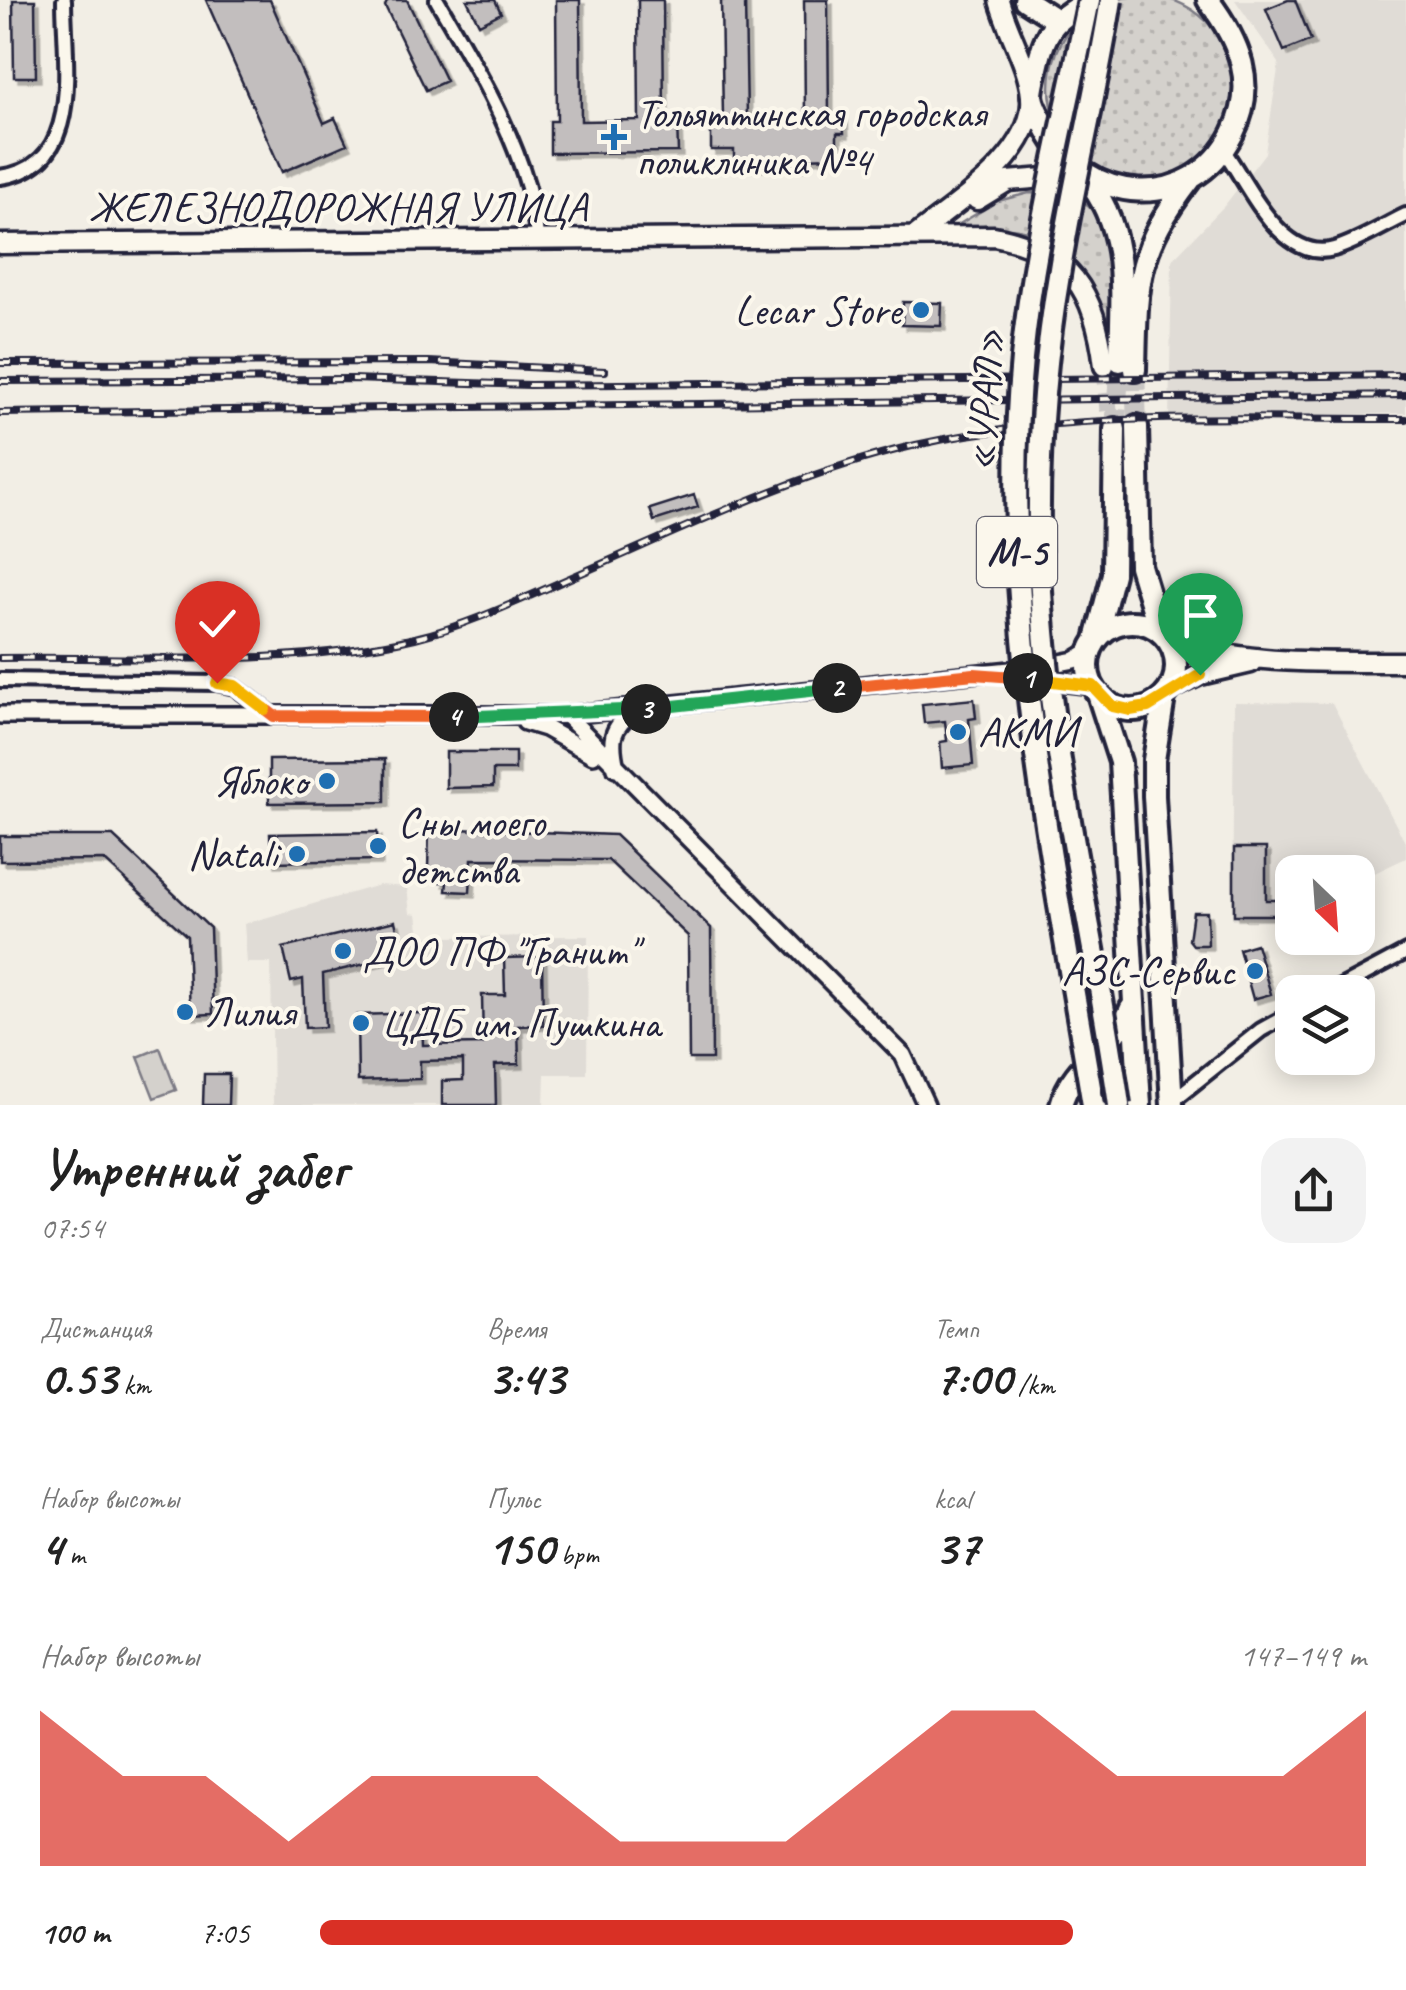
<!DOCTYPE html>
<html lang="ru">
<meta charset="utf-8">
<style>
body{margin:0;font-family:Caveat,sans-serif;background:#f2f2f2;color:#222;height:100vh;display:flex;flex-direction:column;font-size:38px;white-space:nowrap}
*{box-sizing:border-box;margin:0}
p{font-size:32px;color:#767676}
.icon{flex:none;width:55px;height:55px;fill:none;stroke:currentColor;stroke-width:2;stroke-linecap:round;stroke-linejoin:round}
.map{position:relative;height:1105px;overflow:hidden}
.sheet{display:flex;flex-direction:column;background:#fff;flex:1}
.sheet>*{flex:none}
.needle{width:65px;rotate:155deg}
.tools{position:absolute;left:1275px;top:855px;display:grid;gap:20px}
.tools a{display:grid;place-items:center;width:100px;height:100px;border-radius:20px;background:#fff;box-shadow:0 5px 25px #0003;font-size:50px}
.pin{position:absolute;display:grid;place-items:center;width:85px;height:85px;color:#fff;margin:-102px -42px;border-radius:50% 50% 50% 0;rotate:-45deg;box-shadow:0 0 10px #0007}
.pin .icon{rotate:45deg}
.km{position:absolute;width:50px;height:50px;margin:-25px;border-radius:50%;background:#222;color:#fff;font-size:28px;line-height:50px;text-align:center}
.round{display:grid;place-items:center;flex:none;width:105px;height:105px;border-radius:30px;background:#f2f2f2}
.headline{display:flex;align-items:center;justify-content:space-between;height:170px;padding:0 40px}
h1{font-size:55px;font-weight:700;line-height:75px}
.metrics{display:grid;grid-template-columns:repeat(3,1fr);gap:15px;height:170px;padding:10px 40px}
.metrics div{display:grid;align-content:center}
.metrics b{font-size:50px;font-weight:700}
.metrics small{font-size:28px;font-weight:400}
.metrics p{font-size:28px}
.chart{height:280px;padding:20px 40px}
.chart p{display:flex;justify-content:space-between}
.chart svg{width:100%;height:180px;margin-top:10px;fill:#d93025;opacity:.7}
ul{padding:0 40px;list-style:none;font-size:32px}
li{display:grid;grid-template-columns:160px 120px 1fr;align-items:center;height:75px}
li i{height:25px;border-radius:12px;background:#d93025}
.map>svg:first-child{display:block}
.built{fill:#e0dcd6}
.green{fill:url(#green-dots);stroke:#7b7a84;stroke-width:2.5}
.pitch{fill:#d4d1cc;stroke:#7b7a84;stroke-width:2.5}
.building{fill:#c2bebe;stroke:#22223b;stroke-width:2.5;filter:url(#shadow)}
.lines{fill:none;stroke-linecap:round;stroke-linejoin:round}
.secondary-tunnel{stroke:#c8c5c3;stroke-width:18;stroke-dasharray:18 9;stroke-linecap:butt}
.primary-tunnel{stroke:#c8c5c3;stroke-width:20;stroke-dasharray:20 10;stroke-linecap:butt}
.minor-casing{stroke:#22223b;stroke-width:20}
.tertiary-casing{stroke:#22223b;stroke-width:22}
.secondary-casing{stroke:#22223b;stroke-width:25}
.primary-casing{stroke:#22223b;stroke-width:28}
.minor{stroke:#fbf7ec;stroke-width:12}
.tertiary{stroke:#fbf7ec;stroke-width:15}
.secondary{stroke:#fbf7ec;stroke-width:18}
.primary{stroke:#fbf7ec;stroke-width:20}
.rail-casing{stroke:#22223b;stroke-width:8}
.rail{stroke:#fbf7ec;stroke-width:4;stroke-dasharray:11;stroke-linecap:butt}
.trunk-bridge-casing{stroke:#22223b;stroke-width:28;stroke-linecap:butt}
.trunk-bridge{stroke:#fbf7ec;stroke-width:20}
.split-1-casing{stroke:#fff;stroke-width:20}
.split-2-casing{stroke:#fff;stroke-width:20}
.split-3-casing{stroke:#fff;stroke-width:20}
.split-4-casing{stroke:#fff;stroke-width:20}
.split-5-casing{stroke:#fff;stroke-width:20}
.split-6-casing{stroke:#fff;stroke-width:20}
.split-1{stroke:#f5b400;stroke-width:12}
.split-2{stroke:#f0652b;stroke-width:12}
.split-3{stroke:#22a559;stroke-width:12}
.split-4{stroke:#22a559;stroke-width:12}
.split-5{stroke:#f0652b;stroke-width:12}
.split-6{stroke:#f5b400;stroke-width:12}
.poi-dot{fill:#1f6fb2;stroke:#fbf7ec;stroke-width:4}
.labels{text-anchor:middle;dominant-baseline:central;stroke-width:8;stroke-linejoin:round;paint-order:stroke}
.shield{fill:#fbf7ec;stroke:#636270;stroke-width:2.5}
.shield-label{font-size:40px;font-weight:bold;fill:#22223b}
.poi-label{font-size:42px;fill:#22223b;stroke:#fbf7ec;text-anchor:start}
.street-label{font-size:42px;fill:#22223b;stroke:#fbf7ec}
</style>
<div class="map">
<svg width="1406" height="1105" viewBox="0 0 1406 1105">
<defs>
<pattern id="green-dots" width="8" height="8" patternUnits="userSpaceOnUse" patternTransform="scale(2.5)"><rect width="8" height="8" fill="#d4d1cc"/><path d="M2 2h.1M6 6h.1" fill="none" stroke="#b6b3b0" stroke-width="1.8" stroke-linecap="round"/></pattern>
<filter id="shadow"><feDropShadow dx="4.5" dy="4.5" stdDeviation="0" flood-color="#0004"/></filter>
</defs>
<rect width="100%" height="100%" fill="#f2eee5"/>
<filter id="ink" filterUnits="userSpaceOnUse"><feTurbulence type="fractalNoise" baseFrequency=".01" numOctaves="2"/><feDisplacementMap in="SourceGraphic" scale="20" xChannelSelector="R" yChannelSelector="G"/><feConvolveMatrix kernelMatrix="1 2 1 2 8 2 1 2 1" color-interpolation-filters="sRGB"/></filter>
<g filter="url(#ink)">
<path class="built" d="M1235,0H1406V413L1169,421L1172,260L1225,205L1265,153L1279,63Z
M1234,702L1332,703L1406,844V858L1358,881V872H1292V911L1274,920L1232,919Z
M379,885L407,887L410,913L417,914L420,937L588,936L587,1074H545L544,1105H273L271,963H247L244,924Z"/>
<path class="green" d="M1050 87a92 92 0 1 1 184 0a92 92 0 1 1-184 0Z
M1029,193C1041,194 1057,191 1068,195C1121,211 1112,285 1114,328L1110,329C1091,285 1072,238 1018,229C998,225 973,234 956,226L998,201Z"/>
<path class="pitch" d="M160,1048L176,1090L154,1098L138,1057Z"/>
<path class="building" d="M13,0H35L36,77H14Z
M206,0H270L324,123L335,118L347,144L282,172Z
M388,0H407L446,81L426,90L385,6Z
M467,0H495L501,13L479,24Z
M556,0H580L581,121L639,120L638,0H663L664,120H677L678,152L550,153V121H557Z
M721,0H745L747,118L805,117L804,0H828L829,117L843,116L844,133H837V157L800,158L801,166L734,167V150H711V118H723Z
M1288,0H1295L1311,40L1284,51L1266,9Z
M903,302L942,303L941,326L902,325Z
M694,495L698,507L654,521L650,509Z
M974,699L976,718L969,719L973,765L942,768L940,742L947,741L945,721L924,723L922,704Z
M446,752H515V770H493V787L446,788Z
M385,759V802L269,803V760Z
M429,828L615,835L711,928L712,1059H689L688,936L608,860L472,859L470,892L446,891L447,882H439V871L428,870Z
M377,832L378,860L271,862L270,834Z
M0,836H113L210,928L213,1014L190,1015L187,936L104,860L0,861Z
M1234,848H1266V900H1278V915H1234Z
M1193,912H1207L1208,945H1193L1189,940Z
M395,921L403,955L323,974L325,1027L305,1028L303,979L291,982L283,948Z
M1256,944L1271,994L1253,999L1239,949Z
M542,957L543,1025L518,1026L519,1064L495,1065L496,1105H442V1081L463,1080V1060L420,1061V1079L358,1081L357,1015L422,1013L423,1045L483,1044L482,995H505L504,958Z
M204,1074H229L228,1105H203Z"/>
<g class="lines">
<path class="secondary-tunnel" d="M1104,366L1110,425"/>
<path class="primary-tunnel" d="M1135,370L1137,426
M1115,429L1120,361"/>
<g class="minor-casing">
<path id="minor" d="M437,0C476,66 534,163 537,240
M1224,151C1249,185 1282,264 1334,249C1358,242 1383,226 1406,215
M0,177C85,166 64,64 64,0
M0,680L217,683L235,687L274,716
M1331,992L1406,952
M1171,1102L1261,1030L1292,1013"/>
</g>
<g class="tertiary-casing">
<path id="tertiary" d="M1018,677L1093,686
M0,715H566L1039,667L1075,660L1091,650
M566,715L903,1055L926,1105
M525,722L545,728L593,755
M616,768C610,741 610,728 634,711"/>
</g>
<g class="secondary-casing">
<path id="secondary" d="M977,200L1008,181L1083,175
M916,235C955,204 1036,154 1031,96C1028,64 1007,31 999,0
M0,244L994,236C1071,251 1095,291 1104,366
M1167,638C1242,667 1326,661 1406,662
M1169,690L1200,675L1251,663"/>
</g>
<g class="primary-casing">
<path id="primary" d="M1025,0L1058,21
M1088,0C1078,7 1065,14 1057,22C1046,33 1041,50 1038,64C1036,73 1033,84 1032,94C1032,105 1041,118 1046,128C1085,207 1192,214 1233,133C1258,84 1239,41 1208,0
M1085,177C1130,230 1121,295 1120,361
M1135,370C1137,282 1135,252 1190,180
M1137,426L1140,566L1160,632
M1088 666a44 44 0 1 1 88 0a44 44 0 1 1-88 0Z
M1096,640L1113,574L1115,429
M1098,694L1120,762L1140,1105
M1164,697L1154,760V796L1172,1105
M1061,1105C1072,1062 1116,1048 1131,1008"/>
</g>
<use href="#minor" class="minor"/>
<use href="#tertiary" class="tertiary"/>
<use href="#secondary" class="secondary"/>
<use href="#primary" class="primary"/>
<g class="rail-casing">
<path id="rail" d="M0,363L429,362L605,371
M0,381L352,379L530,385L1406,375
M0,413L1406,395
M0,658C130,656 289,668 415,638C469,625 520,600 570,578C683,529 796,473 916,445C1076,409 1243,420 1406,419"/>
</g>
<use href="#rail" class="rail"/>
<g class="trunk-bridge-casing">
<path id="trunk-bridge" d="M1089,0C1065,118 1034,238 1022,358C998,611 1052,857 1093,1105
M1111,0C1097,90 1074,179 1060,269C1043,368 1036,471 1040,572C1048,752 1094,927 1119,1105"/>
</g>
<use href="#trunk-bridge" class="trunk-bridge"/>
</g>
</g>
<g class="lines" filter="url(#ink)">
<g class="split-1-casing">
<path id="split-1" d="M1028,678L1093,686L1112,706L1130,710L1148,707L1200,675"/>
</g>
<g class="split-2-casing">
<path id="split-2" d="M837,688L974,674L1028,678"/>
</g>
<g class="split-3-casing">
<path id="split-3" d="M646,709L837,688"/>
</g>
<g class="split-4-casing">
<path id="split-4" d="M454,717L646,709"/>
</g>
<g class="split-5-casing">
<path id="split-5" d="M265,709L274,716L454,717"/>
</g>
<g class="split-6-casing">
<path id="split-6" d="M217,683L235,686L265,709"/>
</g>
<use href="#split-1" class="split-1"/>
<use href="#split-2" class="split-2"/>
<use href="#split-3" class="split-3"/>
<use href="#split-4" class="split-4"/>
<use href="#split-5" class="split-5"/>
<use href="#split-6" class="split-6"/>
</g>
<g class="poi-dot">
<path d="M609 122h10v10h10v10h-10v10h-10v-10h-10v-10h10z"/>
<circle cx="921" cy="310" r="10"/>
<circle cx="958" cy="732" r="10"/>
<circle cx="327" cy="781" r="10"/>
<circle cx="378" cy="846" r="10"/>
<circle cx="297" cy="854" r="10"/>
<circle cx="343" cy="951" r="10"/>
<circle cx="1255" cy="971" r="10"/>
<circle cx="185" cy="1012" r="10"/>
<circle cx="361" cy="1023" r="10"/>
</g>
<g class="labels">
<rect class="shield" x="977" y="517" width="80" height="70" rx="8"/>
<g class="shield-label">
<text x="1017" y="552">М-5</text>
</g>
<g class="poi-label">
<text x="636" y="113">Тольяттинская городская<tspan x="636" dy="48">поликлиника №4</tspan></text>
<text x="901" y="310" text-anchor="end">Lecar Store</text>
<text x="978" y="732">АКМИ</text>
<text x="307" y="781" text-anchor="end">Яблоко</text>
<text x="398" y="822">Сны моего<tspan x="398" dy="48">детства</tspan></text>
<text x="277" y="854" text-anchor="end">Natali</text>
<text x="363" y="951">ДОО ПФ "Гранит"</text>
<text x="1235" y="971" text-anchor="end">АЗС-Сервис</text>
<text x="205" y="1012">Лилия</text>
<text x="381" y="1023">ЦДБ им. Пушкина</text>
</g>
<g class="street-label">
<text x="338" y="207">ЖЕЛЕЗНОДОРОЖНАЯ УЛИЦА</text>
<text transform="translate(985 400) rotate(-86)">«УРАЛ»</text>
</g>
</g>
</svg>
<div class="tools">
<a><svg class="needle" viewBox="-14 -14 28 28"><path d="M0-13l5 13h-10z" fill="#e53935"/><path d="M0 13l5-13h-10z" fill="#767676"/></svg></a>
<a><svg class="icon" aria-label="layers" viewBox="0 0 24 24"><path d="M12 4l9 5-9 5-9-5zM3 14l9 5 9-5"/></svg></a>
</div>
<div class="pin" style="left:1200px;top:675px;background:#1e9e55"><svg class="icon" aria-label="arrive" viewBox="0 0 24 24"><path d="M6 21V4h12l-3 4 3 4H6"/></svg></div>
<div class="pin" style="left:217px;top:683px;background:#d93025"><svg class="icon" aria-label="check" viewBox="0 0 24 24"><path d="M5 12l5 5 9-10"/></svg></div>
<b class="km" style="left:1028px;top:678px">1</b>
<b class="km" style="left:837px;top:688px">2</b>
<b class="km" style="left:646px;top:709px">3</b>
<b class="km" style="left:454px;top:717px">4</b>
</div>
<section class="sheet">
<div class="headline"><div><h1>Утренний забег</h1><p>07:54</p></div><a class="round"><svg class="icon" aria-label="share" viewBox="0 0 24 24"><path d="M12 15V3M7 8l5-5 5 5M5 13v7h14v-7"/></svg></a></div>
<div class="metrics">
<div><p>Дистанция</p><b>0.53<small> km</small></b></div>
<div><p>Время</p><b>3:43</b></div>
<div><p>Темп</p><b>7:00<small> /km</small></b></div>
</div>
<div class="metrics">
<div><p>Набор высоты</p><b>4<small> m</small></b></div>
<div><p>Пульс</p><b>150<small> bpm</small></b></div>
<div><p>kcal</p><b>37</b></div>
</div>
<div class="chart"><p><span>Набор высоты</span>147–149 m</p>
<svg viewBox="0 0 160 44" preserveAspectRatio="none"><path d="M0 44V6L10 22L20 22L30 38L40 22L50 22L60 22L70 38L80 38L90 38L100 22L110 6L120 6L130 22L140 22L150 22L160 6V44z"/></svg>
</div>
<ul>
<li><b>100 m</b>7:05<i style="width:72%"></i></li>
</ul>
</section>
